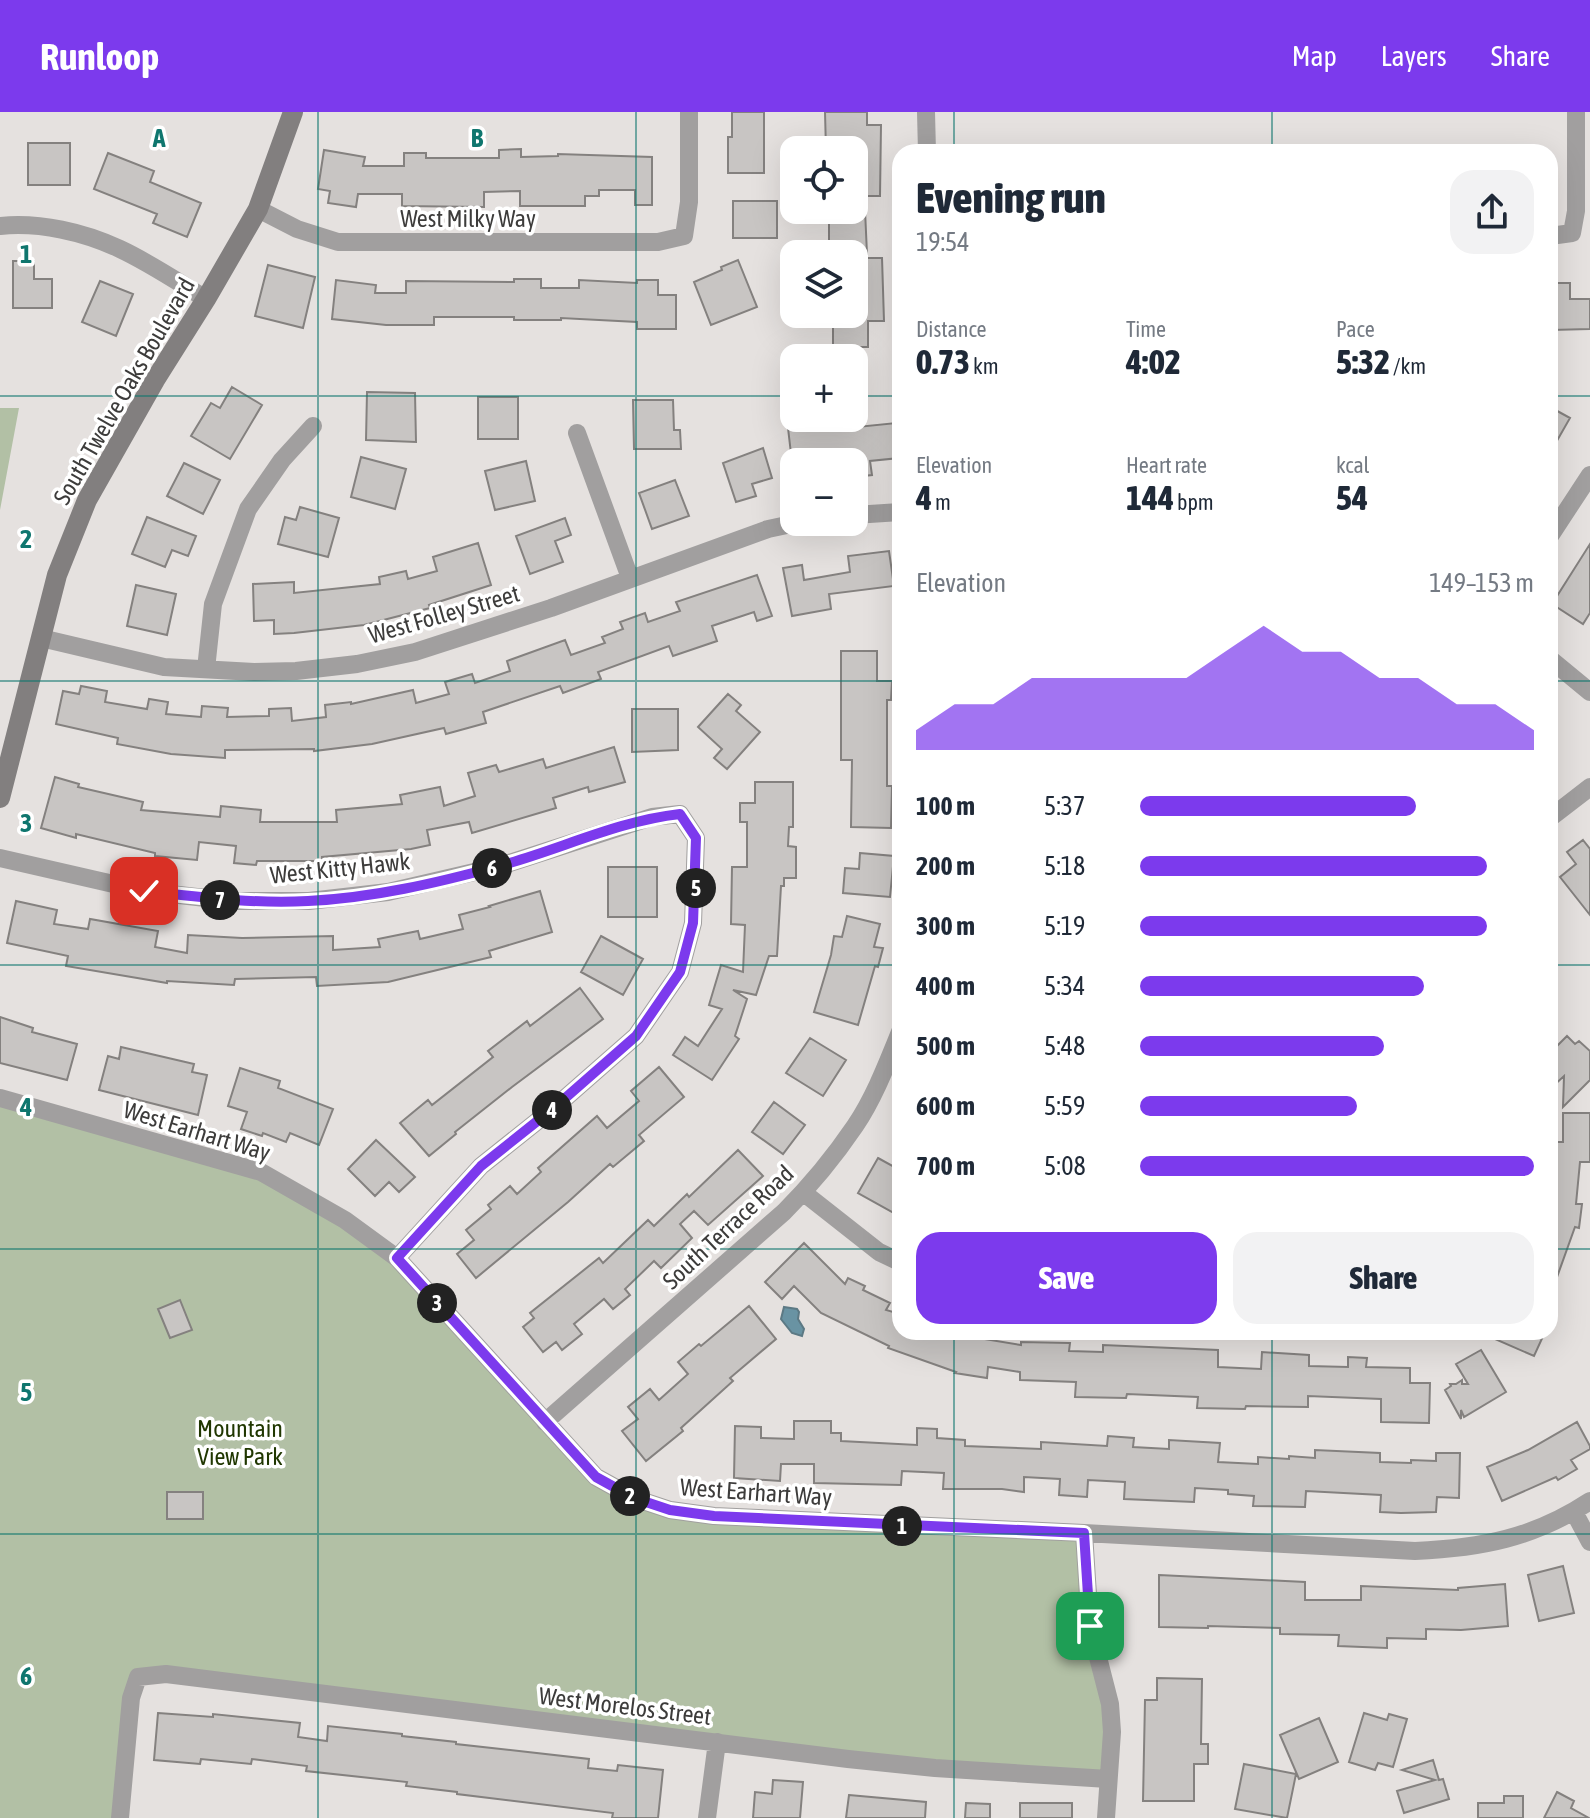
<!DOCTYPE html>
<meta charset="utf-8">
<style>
body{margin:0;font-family:"Asap Condensed",sans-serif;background:#f2f2f3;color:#1f2937;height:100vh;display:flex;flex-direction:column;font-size:30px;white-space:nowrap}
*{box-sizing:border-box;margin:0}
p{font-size:26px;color:#747a83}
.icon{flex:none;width:44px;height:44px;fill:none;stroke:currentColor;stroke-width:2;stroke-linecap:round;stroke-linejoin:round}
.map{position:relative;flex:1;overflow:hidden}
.panel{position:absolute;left:892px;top:32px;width:666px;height:1196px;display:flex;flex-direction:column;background:#fff;border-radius:24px;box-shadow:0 8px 32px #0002}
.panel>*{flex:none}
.fabs{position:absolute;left:780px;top:24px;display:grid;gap:16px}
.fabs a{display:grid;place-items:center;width:88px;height:88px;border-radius:16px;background:#fff;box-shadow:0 8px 32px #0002;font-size:40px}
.pin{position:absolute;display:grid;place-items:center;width:68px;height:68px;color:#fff;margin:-34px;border-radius:16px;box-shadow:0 4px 12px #0006}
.km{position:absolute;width:40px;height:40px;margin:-20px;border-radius:50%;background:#222;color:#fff;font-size:22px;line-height:40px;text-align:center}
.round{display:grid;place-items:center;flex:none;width:84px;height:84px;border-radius:24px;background:#f2f2f3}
.headline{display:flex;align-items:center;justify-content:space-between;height:136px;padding:0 24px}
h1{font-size:44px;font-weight:800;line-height:60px}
.figures{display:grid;grid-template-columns:repeat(3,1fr);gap:12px;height:136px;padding:8px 24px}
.figures div{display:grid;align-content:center}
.figures b{font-size:34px;font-weight:800}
.figures small{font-size:22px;font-weight:400}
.figures p{font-size:22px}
.chart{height:224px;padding:16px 24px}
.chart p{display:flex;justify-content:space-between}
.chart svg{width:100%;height:144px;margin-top:8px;fill:#7c3aed;opacity:.7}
.primary-button{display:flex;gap:16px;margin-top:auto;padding:16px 24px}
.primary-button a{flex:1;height:92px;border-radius:24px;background:#7c3aed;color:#fff;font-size:32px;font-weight:800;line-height:92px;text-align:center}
.primary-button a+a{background:#f2f2f3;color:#1f2937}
ul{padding:0 24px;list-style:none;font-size:26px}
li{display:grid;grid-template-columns:128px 96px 1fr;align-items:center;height:60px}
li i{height:20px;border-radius:10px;background:#7c3aed}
header{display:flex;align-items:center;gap:48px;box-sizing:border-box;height:112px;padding:0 40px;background:#7c3aed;color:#fff}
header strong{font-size:38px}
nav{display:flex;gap:44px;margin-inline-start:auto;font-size:28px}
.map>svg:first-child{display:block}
.green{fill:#b2c0a5}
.water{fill:#6993a3;stroke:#5c7984;stroke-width:2}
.building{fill:#c8c5c3;stroke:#84817f;stroke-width:2}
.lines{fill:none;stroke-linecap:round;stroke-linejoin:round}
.street{stroke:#a19f9f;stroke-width:18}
.secondary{stroke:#827f7f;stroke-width:20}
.route-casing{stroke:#fff;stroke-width:16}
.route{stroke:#7c3aed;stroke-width:10}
.grid{fill:none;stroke:#0f766e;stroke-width:2;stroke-opacity:0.55}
.labels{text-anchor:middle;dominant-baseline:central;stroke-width:7;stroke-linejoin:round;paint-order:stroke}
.street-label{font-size:24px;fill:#3d3c3b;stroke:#fff}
.park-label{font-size:24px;fill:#203701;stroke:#fff}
.grid-label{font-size:26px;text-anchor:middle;font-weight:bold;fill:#0f766e;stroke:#fff;stroke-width:7;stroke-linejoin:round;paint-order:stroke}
</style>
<header>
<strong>Runloop</strong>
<nav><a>Map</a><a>Layers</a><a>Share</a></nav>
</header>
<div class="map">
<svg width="1590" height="1706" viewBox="0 0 1590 1706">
<rect width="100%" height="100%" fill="#e5e1df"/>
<path class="green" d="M0,296H19L0,398Z
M0,986L261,1060L397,1146L595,1365L670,1398L1084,1421L1110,1592L1108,1667L138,1565L120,1706H0Z"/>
<path class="water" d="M784,1195L797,1197L799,1200L798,1207L804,1217L802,1224L792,1221L781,1207Z"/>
<path class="building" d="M732,0H764V61H728V25H732Z
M825,0H867V13H881L880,84H854V38H826Z
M28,31H70V73H28Z
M521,37V45L558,44V42L652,45V93H635V78H599V84H585V94H520V79L484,80V95L402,94V82H358L356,95L328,91L330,79L318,77L324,38L365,45L363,54H404V41H426V46H499V38Z
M108,41L154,59L150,70L201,91L187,125L153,111L157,102L94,77Z
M733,89H777V126H733Z
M829,98H865L867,142H829Z
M854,146H882L884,209H868V235H833V202H854Z
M738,148L757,195L711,213L694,170L722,158L721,155Z
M13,149H34V167H52V196H13Z
M268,153L315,165L303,216L255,204Z
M514,167H541V176H579V168L637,171V168H658V183H676V217H637V210L561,206V208H514V205H434V213H386L332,207L336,168L376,173L375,181H406V169L514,170Z
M100,169L133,182L116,224L82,210Z
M1550,171H1570V187H1590V217L1551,218Z
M232,275L262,293L230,347L191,324L211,291L220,296Z
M367,280L415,281L416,330L366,328Z
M478,285H518V327H478Z
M633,288H673L674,318H680L681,337H634Z
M1550,295L1570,306L1550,341Z
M896,311L899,346L870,349L872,363L854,365V350H792L788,316L827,312L828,318Z
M763,336L772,366L752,372L756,384L736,390L723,351Z
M361,345L406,357L395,397L351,385Z
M526,349L535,389L495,398L485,359Z
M184,351L220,368L203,402L167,384Z
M675,368L689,404L652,417L639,381Z
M300,395L339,406L328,445L278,432L285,405L296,408Z
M147,405L196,424L188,444L172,438L165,455L132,442Z
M565,406L571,423L555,429L563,450L530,462L516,424Z
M478,431L491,473L429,493L430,496L364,513L294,521L274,522V508L254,509L253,472L294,470V481L380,472L379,465L406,459L408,467L437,459L433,445Z
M1590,432V501L1583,512L1552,492Z
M889,439L894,474L829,482L831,497L792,504L783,456L802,453L804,468L850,460L848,444Z
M757,463L772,504L757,509L754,500L712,514L717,529L673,544L669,534L598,560L601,567L563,581L560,574L483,600L486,611L446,622L444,616L372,632L314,639V637L225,638V646L171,642L117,632L118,626L56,612L63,579L79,582L81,574L107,579L105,590L147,597L149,587L168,590L166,602L201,605L202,594L228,596L227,605L269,604V597L291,596L292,609L326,605L325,593L351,590V592L413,578L416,591L449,582L445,570L472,562L475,571L510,559L507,549L565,528L571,543L605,531L602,525L623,517L620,510L645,501L648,510L680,499L676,490Z
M136,473L176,482L167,523L127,514Z
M841,539H877V569H892L891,588H887V674H892L891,716L851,715L852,648H841Z
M728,582L741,593L736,599L760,620L727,657L714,646L722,637L698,615Z
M632,597H678V638L632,640Z
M614,635L625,670L589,680L588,675L553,686L556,696L472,721L469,710L427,718L430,733L411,737L322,745V749H257L256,753L234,751L236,734L199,730L197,748L155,744V741L76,722V726L41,716L55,665L79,672L78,675L143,690L141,698L220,705L221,694L261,698L260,710H337L336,698L402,692L400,683L440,675L444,694L475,684L468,661L496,653L499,660L543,647L546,656Z
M755,670H793V715H789L788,734L796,735V766H784V774H781L777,844H769L756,883L733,878L747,887L735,924L739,927L712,968L673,943L685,925L698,934L722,897L709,893L721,853L743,860L745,813L731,812L732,755H747V710H740V691H755Z
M1583,728L1590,737V803L1560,765L1576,752L1567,740Z
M860,741L894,744L890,785L843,781L845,756L859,757Z
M608,755H657V805H608Z
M540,779L552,820L489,839L491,845L388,870L317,874L316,865L235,867L234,873L167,869V871L66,854L68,844L7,831L16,789L57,798L54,812L88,817L90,807L158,819L155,835L187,841L188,823L242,826L333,824V838L380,835L378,827L418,819L420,827L463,817L459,803L490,795L489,794Z
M847,804L880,812L874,835L883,836L878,855L875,854L858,913L814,900L831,843L834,824L842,825Z
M601,824L643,847L623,883L581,860Z
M580,876L603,907L512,975L455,1020L456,1022L429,1044L400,1011L428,988L432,993L493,945L488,939L527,909L530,914Z
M0,905L33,916L32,920L77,932L67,968L0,951Z
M1567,924L1575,932L1579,929L1590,939V968L1563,995L1564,964L1550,977V941Z
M810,926L846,948L823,984L786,961Z
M121,935L194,952L192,960L207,963L198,1003L99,978L108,944L119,947Z
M659,955L684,985L639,1023L644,1029L613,1055L610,1052L568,1090L476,1166L457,1142L474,1128L466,1118L491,1097L488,1093L510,1074L517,1082L541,1060L538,1056L597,1004L607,1016L639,989L631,979Z
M240,956L280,969L278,976L333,997L319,1033L290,1021L286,1030L263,1021L262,1024L241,1017L247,1000L228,994Z
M774,990L805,1013L783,1042L752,1020Z
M1563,1001H1590V1050H1580L1576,1092H1582L1579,1116L1575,1115L1552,1179L1550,1178V1030H1563Z
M376,1028L415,1065L399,1080L389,1070L375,1084L348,1057Z
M738,1038L763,1064L708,1113L694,1099L680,1112L692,1126L661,1156L654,1149L625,1177L630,1183L613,1197L604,1187L574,1212L582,1222L562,1238L556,1230L543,1240L523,1215L534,1206L530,1201L599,1146L603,1151L648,1108L654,1114L687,1082L689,1085Z
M878,1046L900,1058V1089L894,1101L858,1081Z
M804,1131L845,1172L848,1166L865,1174L863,1178L890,1191L886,1198L900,1202V1220H942L1021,1233V1230L1070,1231L1069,1239L1103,1240V1233L1218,1238V1255L1261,1257L1262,1240L1309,1243V1254L1348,1255V1245L1367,1246L1366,1255L1410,1256V1271H1430L1429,1311L1381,1310V1287L1308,1284V1295L1246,1294L1245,1297L1197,1296L1198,1285L1127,1282L1126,1286L1075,1285L1076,1270L1020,1268V1260L988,1255L987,1266L955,1261L956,1260L888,1236L889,1234L821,1201L794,1174L782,1187L765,1170Z
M180,1188L192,1218L170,1226L158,1197Z
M749,1194L776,1227L730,1266L733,1269L681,1316L683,1319L646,1349L622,1319L638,1307L628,1295L650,1277L659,1288L688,1262L678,1250L699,1232L701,1234Z
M1479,1220H1545L1534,1244Z
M1481,1238L1506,1280L1464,1305L1461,1298V1307L1445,1278L1451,1274L1450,1272H1456L1462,1268V1272H1468L1456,1252Z
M794,1309H831V1321H841V1329L917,1333V1316L937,1317V1326L965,1328V1334L1041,1337V1330L1107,1334L1108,1324L1134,1326L1133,1335L1169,1337V1328L1220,1331L1218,1350L1258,1352V1345L1289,1347V1344L1315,1346V1338L1380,1341V1350L1411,1351V1348L1436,1349V1341H1460L1459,1386L1437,1385L1436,1400L1401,1401L1380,1400L1381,1383L1306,1379L1305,1395L1253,1394L1254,1384L1228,1382V1378L1195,1376L1194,1390L1124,1387L1125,1370L1088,1368L1087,1385L1059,1383L1060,1367L1024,1365V1380L1002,1377H943L944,1361L902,1359L901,1373L814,1371V1352H781L780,1369L734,1366L735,1314L761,1315V1326L794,1327Z
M1577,1310L1590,1334V1337L1571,1348L1577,1357L1558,1368L1556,1365L1502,1389L1487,1355L1528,1338Z
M167,1380H203V1407H167Z
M1563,1454L1574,1501L1539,1509L1528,1463Z
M1159,1463L1305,1470V1488H1361V1474L1458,1478V1476L1505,1472L1508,1514L1461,1518L1426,1517V1527L1387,1526V1536L1338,1534L1339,1523L1280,1522V1516L1208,1514V1516L1159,1515Z
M1157,1566L1202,1567L1201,1632H1208V1652H1194V1689H1143L1145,1588H1157Z
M158,1601L213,1605V1602L300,1611L298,1625L327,1629L328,1614L402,1622V1624L456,1630V1632L589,1647L588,1656L617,1659L618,1653L663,1658L658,1706H612L613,1701L457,1682V1680L406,1674L407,1670L306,1659L307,1654L252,1647L251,1652L201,1647L200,1652L154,1648Z
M1364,1601L1387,1608L1389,1602L1407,1607L1393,1655L1378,1651L1375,1658L1349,1650Z
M1319,1606L1338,1650L1299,1667L1280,1623Z
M1433,1648L1439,1668L1443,1667L1449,1687L1404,1701L1397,1679L1435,1668L1402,1658Z
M1244,1652L1296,1662L1287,1706L1235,1697Z
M773,1668L803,1670L800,1706H753L755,1680L772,1682Z
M1557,1680L1574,1689L1571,1696L1589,1706H1544Z
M849,1683L926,1690L925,1706H846Z
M1504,1684H1523V1706H1478V1691H1504Z
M966,1691L990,1692V1706H965Z
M1020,1691H1072V1706H1020Z"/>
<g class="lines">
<path class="street" d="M926,0L927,40
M258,97L297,117L338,130H658L684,124L689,90V0
M0,114C40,110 84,120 120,137C150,151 178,170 206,187
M1550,124L1572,121L1576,99V0
M577,321L630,466
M854,403L900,400
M1550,424L1590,363
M41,526L164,555L254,560L296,559L357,552L415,540L551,496L768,417L801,410
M1550,547L1590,580
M206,557L213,492L248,397L282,348L313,314
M1550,706L1590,675
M0,746L144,779L232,789H309L388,780L500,754L652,705L680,702L696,726L693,811L680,860L636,924L555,995L481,1054L397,1146
M0,986L261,1060L345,1108L397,1146L596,1365L634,1386L670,1398L714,1404L1084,1421L1415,1439C1481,1436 1534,1426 1590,1389
M804,1081L879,1140L900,1150
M545,1310L784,1100C810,1074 834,1045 855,1014C874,986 887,952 900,920
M1574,1400L1590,1430
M1084,1421L1090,1514L1110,1592L1112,1620L1106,1706
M120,1706L131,1586L138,1565L166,1562L848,1647L935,1656L1108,1667
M707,1706L717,1630"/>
<path class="secondary" d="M0,686L57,463L87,388L155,268L206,187L258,97L293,0"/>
</g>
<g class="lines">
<g class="route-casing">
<path id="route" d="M144,779C199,785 253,792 308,789C372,786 437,771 499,754C559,738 617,709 680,702L696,726L693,811L680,860L636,924L555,995L481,1054L397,1146L596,1365L634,1386L670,1398L714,1404L1084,1421L1090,1514"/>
</g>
<use href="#route" class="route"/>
</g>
<path class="grid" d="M318,0V1706M636,0V1706M954,0V40M1272,0V40M0,284H794M854,284H900M1550,284H1590M0,569H900M1550,569H1590M0,853H900M1550,853H1590M0,1137H900M1550,1137H1590M954,1220V1706M1272,1220V1706M0,1422H1590"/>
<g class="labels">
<g class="street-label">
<text x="468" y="106">West Milky Way</text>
<text transform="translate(124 279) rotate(-60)">South Twelve Oaks Boulevard</text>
<text transform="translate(444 502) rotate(-16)">West Folley Street</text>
<text transform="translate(340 756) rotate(-6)">West Kitty Hawk</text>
<text transform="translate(197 1019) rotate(17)">West Earhart Way</text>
<text transform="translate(728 1115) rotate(-43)">South Terrace Road</text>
<text transform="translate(756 1380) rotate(4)">West Earhart Way</text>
<text transform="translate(625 1594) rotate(7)">West Morelos Street</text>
</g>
<g class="park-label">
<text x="240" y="1316">Mountain<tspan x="240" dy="28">View Park</tspan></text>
</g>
</g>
<g class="grid-label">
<text x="159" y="35">A</text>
<text x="477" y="35">B</text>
<text x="26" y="151">1</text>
<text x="26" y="436">2</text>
<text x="26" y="720">3</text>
<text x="26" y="1004">4</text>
<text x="26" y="1289">5</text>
<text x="26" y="1573">6</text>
</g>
</svg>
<div class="fabs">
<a><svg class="icon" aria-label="locate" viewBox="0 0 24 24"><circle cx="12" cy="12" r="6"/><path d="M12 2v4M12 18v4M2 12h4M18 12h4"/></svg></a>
<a><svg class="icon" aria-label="layers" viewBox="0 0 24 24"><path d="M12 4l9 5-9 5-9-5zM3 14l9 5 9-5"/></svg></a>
<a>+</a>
<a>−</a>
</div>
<div class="pin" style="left:1090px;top:1514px;background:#1e9e55"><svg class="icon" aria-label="arrive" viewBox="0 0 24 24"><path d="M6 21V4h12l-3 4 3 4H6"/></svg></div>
<div class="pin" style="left:144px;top:779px;background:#d93025"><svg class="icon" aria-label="check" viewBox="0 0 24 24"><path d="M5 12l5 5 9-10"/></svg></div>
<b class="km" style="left:902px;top:1414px">1</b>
<b class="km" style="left:630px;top:1384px">2</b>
<b class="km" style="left:437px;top:1191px">3</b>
<b class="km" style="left:552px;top:998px">4</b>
<b class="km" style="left:696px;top:776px">5</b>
<b class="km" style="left:492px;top:756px">6</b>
<b class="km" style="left:220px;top:788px">7</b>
<section class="panel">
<div class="headline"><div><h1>Evening run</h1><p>19:54</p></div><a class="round"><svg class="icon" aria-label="share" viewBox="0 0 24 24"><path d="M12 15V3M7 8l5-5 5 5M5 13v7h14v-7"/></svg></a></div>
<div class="figures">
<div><p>Distance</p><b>0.73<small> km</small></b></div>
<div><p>Time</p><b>4:02</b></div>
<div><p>Pace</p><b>5:32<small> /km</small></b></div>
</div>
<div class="figures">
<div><p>Elevation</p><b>4<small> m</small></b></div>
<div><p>Heart rate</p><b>144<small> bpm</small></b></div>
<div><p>kcal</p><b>54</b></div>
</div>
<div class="chart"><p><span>Elevation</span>149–153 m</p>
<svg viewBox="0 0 160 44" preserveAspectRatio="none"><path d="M0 44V38L10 30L20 30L30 22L40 22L50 22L60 22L70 22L80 14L90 6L100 14L110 14L120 22L130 22L140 30L150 30L160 38V44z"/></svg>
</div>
<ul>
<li><b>100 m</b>5:37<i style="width:70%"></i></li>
<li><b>200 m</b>5:18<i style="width:88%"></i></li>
<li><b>300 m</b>5:19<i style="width:88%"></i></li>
<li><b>400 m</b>5:34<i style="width:72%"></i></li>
<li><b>500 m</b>5:48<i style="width:62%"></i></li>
<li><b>600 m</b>5:59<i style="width:55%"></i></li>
<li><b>700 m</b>5:08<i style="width:100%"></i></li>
</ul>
<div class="primary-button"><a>Save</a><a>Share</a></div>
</section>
</div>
